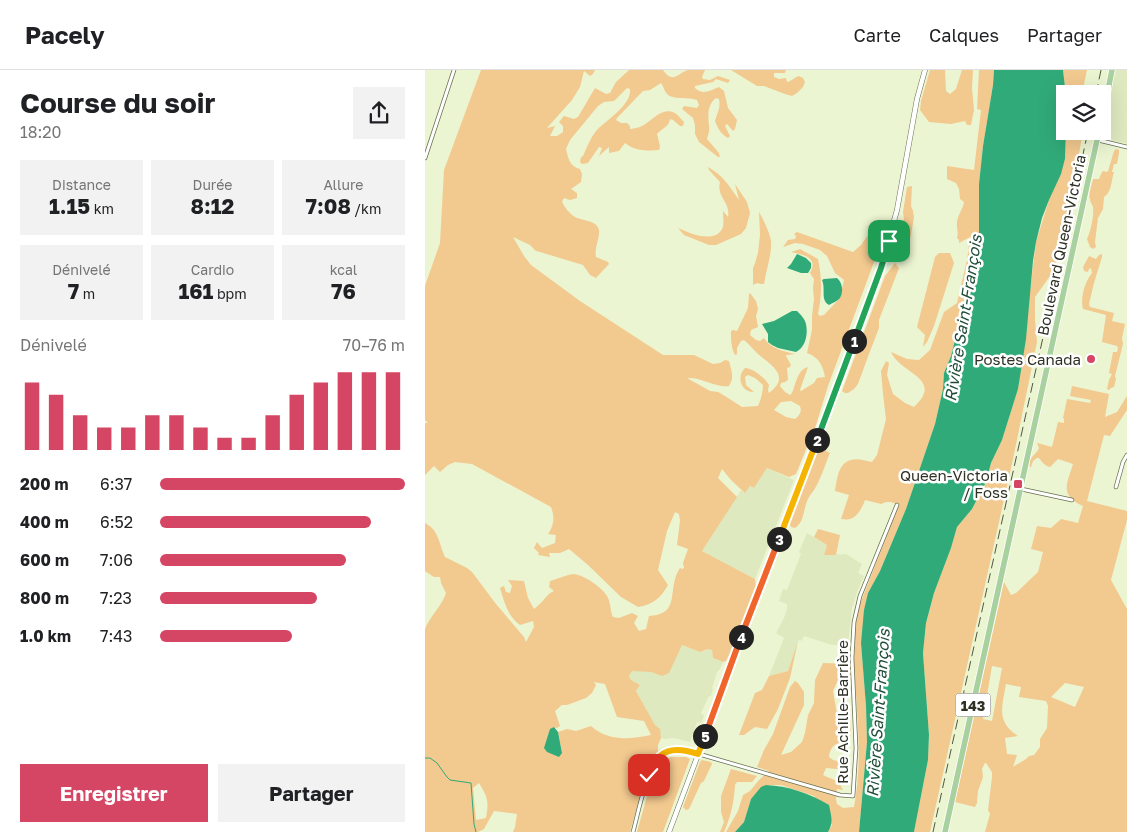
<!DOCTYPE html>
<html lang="fr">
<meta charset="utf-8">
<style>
body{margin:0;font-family:"Golos Text",sans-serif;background:#f2f2f2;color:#202124;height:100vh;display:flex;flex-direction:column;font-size:19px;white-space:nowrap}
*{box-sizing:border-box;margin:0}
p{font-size:16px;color:#757577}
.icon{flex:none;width:28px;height:28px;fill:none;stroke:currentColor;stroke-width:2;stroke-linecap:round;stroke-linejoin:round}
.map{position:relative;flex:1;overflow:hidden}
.sheet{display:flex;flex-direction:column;background:#fff;width:425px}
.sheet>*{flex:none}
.buttons{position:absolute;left:631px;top:15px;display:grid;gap:10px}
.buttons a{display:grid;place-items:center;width:55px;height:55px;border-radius:0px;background:#fff;box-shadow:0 5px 20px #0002;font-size:25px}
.pin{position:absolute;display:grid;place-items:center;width:42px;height:42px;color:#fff;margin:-21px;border-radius:10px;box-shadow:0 2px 8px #0006}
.km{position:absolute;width:25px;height:25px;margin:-12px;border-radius:50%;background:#222;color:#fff;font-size:14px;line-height:25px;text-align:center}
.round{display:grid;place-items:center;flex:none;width:52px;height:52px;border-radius:0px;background:#f2f2f2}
.headline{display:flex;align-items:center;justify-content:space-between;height:85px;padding:0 20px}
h1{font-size:28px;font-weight:700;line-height:38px}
.figures{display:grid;grid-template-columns:repeat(3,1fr);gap:8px;height:85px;padding:5px 20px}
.figures div{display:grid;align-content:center;border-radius:0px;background:#f2f2f2;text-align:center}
.figures b{font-size:21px;font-weight:700}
.figures small{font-size:14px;font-weight:400}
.figures p{font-size:14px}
.chart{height:140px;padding:10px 20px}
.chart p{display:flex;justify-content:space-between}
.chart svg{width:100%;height:90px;margin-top:5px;stroke:#d54564;stroke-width:6}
.cta{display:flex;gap:10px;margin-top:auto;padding:10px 20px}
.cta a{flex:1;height:58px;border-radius:0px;background:#d54564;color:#fff;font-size:20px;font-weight:700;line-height:58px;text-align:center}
.cta a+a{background:#f2f2f2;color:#202124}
ul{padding:0 20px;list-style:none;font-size:16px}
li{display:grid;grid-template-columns:80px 60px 1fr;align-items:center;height:38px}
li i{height:12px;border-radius:6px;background:#d54564}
header{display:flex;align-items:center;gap:30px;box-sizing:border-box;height:70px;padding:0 25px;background:#fff;border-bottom:1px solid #e0e0e0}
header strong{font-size:24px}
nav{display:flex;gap:28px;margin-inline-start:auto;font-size:18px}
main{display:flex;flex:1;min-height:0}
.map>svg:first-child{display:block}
.built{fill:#dee9bf}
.green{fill:#f2c98f;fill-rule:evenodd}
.water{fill:#31aa79}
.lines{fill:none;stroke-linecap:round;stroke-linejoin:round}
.stream{stroke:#31aa79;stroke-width:1}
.minor-casing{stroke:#676f50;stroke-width:4.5}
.tertiary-casing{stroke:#676f50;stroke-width:5.5}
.primary-casing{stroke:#fff;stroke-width:7}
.minor{stroke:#fff;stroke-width:3}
.tertiary{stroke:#fff;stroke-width:4.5}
.primary{stroke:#a9d1a0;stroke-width:5.5}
.rail{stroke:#525645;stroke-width:1;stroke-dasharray:10 5;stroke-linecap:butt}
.split-1-casing{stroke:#fff;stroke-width:10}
.split-2-casing{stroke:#fff;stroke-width:10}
.split-3-casing{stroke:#fff;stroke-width:10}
.split-4-casing{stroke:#fff;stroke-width:10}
.split-5-casing{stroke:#fff;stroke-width:10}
.split-6-casing{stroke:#fff;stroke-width:10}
.split-1{stroke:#22a559;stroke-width:6}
.split-2{stroke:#22a559;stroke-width:6}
.split-3{stroke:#f5b400;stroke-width:6}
.split-4{stroke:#f0652b;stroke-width:6}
.split-5{stroke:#f0652b;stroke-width:6}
.split-6{stroke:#f5b400;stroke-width:6}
.poi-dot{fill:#d54564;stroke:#fff;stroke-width:2}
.labels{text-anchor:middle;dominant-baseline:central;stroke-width:5;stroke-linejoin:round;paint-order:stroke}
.shield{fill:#fff;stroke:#6d6f66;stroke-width:1}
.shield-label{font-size:14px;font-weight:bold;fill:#2e3124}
.street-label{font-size:15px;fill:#2e3124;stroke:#fff}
.poi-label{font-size:15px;fill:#2e3124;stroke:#fff;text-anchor:end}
.water-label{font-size:16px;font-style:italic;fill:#1f4e38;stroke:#fff}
</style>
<header>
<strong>Pacely</strong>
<nav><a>Carte</a><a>Calques</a><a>Partager</a></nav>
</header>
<main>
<section class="sheet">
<div class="headline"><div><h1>Course du soir</h1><p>18:20</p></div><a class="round"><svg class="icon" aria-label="share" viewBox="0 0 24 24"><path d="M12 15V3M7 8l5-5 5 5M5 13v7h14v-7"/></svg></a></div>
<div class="figures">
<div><p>Distance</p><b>1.15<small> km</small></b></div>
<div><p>Durée</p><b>8:12</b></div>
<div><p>Allure</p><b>7:08<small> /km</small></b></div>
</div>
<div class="figures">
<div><p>Dénivelé</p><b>7<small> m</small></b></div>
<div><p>Cardio</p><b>161<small> bpm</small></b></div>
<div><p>kcal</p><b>76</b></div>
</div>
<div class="chart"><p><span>Dénivelé</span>70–76 m</p>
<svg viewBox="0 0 160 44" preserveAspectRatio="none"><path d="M5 44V11M15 44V17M25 44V27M35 44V33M45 44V33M55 44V27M65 44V27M75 44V33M85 44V38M95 44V38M105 44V27M115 44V17M125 44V11M135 44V6M145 44V6M155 44V6"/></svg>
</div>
<ul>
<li><b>200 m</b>6:37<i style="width:100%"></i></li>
<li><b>400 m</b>6:52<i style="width:86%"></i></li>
<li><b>600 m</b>7:06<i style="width:76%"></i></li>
<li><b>800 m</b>7:23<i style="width:64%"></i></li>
<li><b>1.0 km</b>7:43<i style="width:54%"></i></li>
</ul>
<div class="cta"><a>Enregistrer</a><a>Partager</a></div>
</section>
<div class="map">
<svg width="702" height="762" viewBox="0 0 702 762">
<rect width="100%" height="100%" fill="#ecf5d1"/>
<path class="built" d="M690,0H702V74L680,68L678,66L676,63Z
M342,398L369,410L330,509L277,481L316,420L320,423L325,416L329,418Z
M382,463L402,475L399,485L421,484L437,494L433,503L439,506L433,520L427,538L423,575H407L379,566L377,571L375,570L373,571L363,601L344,606L359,568L351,563L359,548L362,539V534L354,531L358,519L362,520L376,484L374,482Z
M257,575L275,582L285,579L287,580L288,588L298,592L295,599L292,602L287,618L288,620L286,626H284L276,643L279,646L276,653L272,652L265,672L249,668L240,669L236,668L234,659L230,655L211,621L215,615L206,610L204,606L207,601H218L226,602L237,606Z"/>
<path class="green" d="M56,0H170L168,4L165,6L159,1L155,17L147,30L122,58L130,56L125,66H132L138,62V56L134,52L139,46L149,49L153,47L170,18L181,24L185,23L191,12L204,0H238C248,15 254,2 263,0C268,0 275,0 280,0L277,7L278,9L285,10L293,6L305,10L303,13L291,9L288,12L270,16V18C278,26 286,20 294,17L299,21L303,38L312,50L310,59L308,61L302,54L300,56L305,66L303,68C296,64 293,59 290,51C292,43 296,38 294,29L291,28C282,35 283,45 284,56C285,60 283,65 282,69L294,83L295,87H293L274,72L270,64V55L268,48L257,39L259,36L272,38L274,35L272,30C265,27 247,30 242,24C239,21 239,17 236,13L225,20L218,21L192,48L191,50L196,53H202L205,56V59C210,58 213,58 217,56C227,51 237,36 250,43C253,45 256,49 259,52L258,56H255L248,50L245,49C244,57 237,58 232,64L235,76L234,80C222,81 210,81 200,73L194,81L184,83V77L174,86L177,78L174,77L163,93L157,94L155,92L156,87L158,86C162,77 165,69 171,61C181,50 207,35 205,19L202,18L189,31L179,32L173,36L145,70L141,79C143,88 145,97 155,99L157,104L156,112L146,119L152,123V128L145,130L139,128L137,132C141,139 144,143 150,147C157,151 172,150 174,160C175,168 169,178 171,187L183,192L184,194L171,208L165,205L158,195L115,182L111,181L105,175L88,167L99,186L106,195L155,231L238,285H269L288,294L295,293L300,290L304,291C306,300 310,307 304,316C291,318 277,307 262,308L285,321L293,322L300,326L317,337L333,336C336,329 338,322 338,315L330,308L323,305L320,307L321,315L329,322C316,322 311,307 320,298C328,298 340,308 344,315L343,320L344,323C366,306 347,296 333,284C328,279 324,274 319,270L316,271L312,278V284L310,285C306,278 306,269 306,261L308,260L312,261L313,259L323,238L324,224L325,223L331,231L333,239L331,246L333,257L326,260L325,265L331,270L335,271L339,268C346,279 358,281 370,284L362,285L361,286L366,295L365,297L362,298L363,310L360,312L356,313L355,316L360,322L365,325L367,323C371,314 372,300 383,297L375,320L376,321L389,313L392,308L400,307C398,296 394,287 382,283L387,260V246L389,229L388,218L389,209L385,203C394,187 378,185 366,182L375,179L393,189C397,208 397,225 393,244L395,246L399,245L415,228L419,210L410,203L402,186L395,180L378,174L370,173L358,177L363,170L370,169L371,166L369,164L372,162L428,182L436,175L446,161L455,159L452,184L403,316L391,355L371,404L364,407L342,398L329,418L325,416L320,423L306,410L297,399L293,408L312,427L277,481L330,509L331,517L304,585L301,591L298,592L288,588L287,580C283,578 280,580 275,582L257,575L244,603L237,606L226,602L207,601L204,606L206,610L215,615L211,621L230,655L235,659L236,668L233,675V684L223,698L205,762H88L90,757L92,744L69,741L59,759L53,762H0V559C5,546 17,536 21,523L16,513L15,507H9L0,501V453C14,460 14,474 20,487L42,498L47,502L71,534L99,567L101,572L109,557L108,551L95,555C83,547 79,531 75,518L79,516L81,522L85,523L87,516L83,510L99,511L103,528L109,539C117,534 122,523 129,521L124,517L125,511C132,509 141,505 148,504C158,504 180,519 183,528C186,534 185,541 188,547L194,548L207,543L213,546L209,553L214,561L221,559L224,546C251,544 245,529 250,509C251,505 253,501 255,498L257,499L259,498L258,493L263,479L252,475L255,451L254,444L250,442L242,461L233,500L243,515C236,528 227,535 213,537L196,527L163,495L144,479L135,483H124L125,487L113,485L114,483L109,478L112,472L117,478L130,473L131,465L123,464C129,455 130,448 126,437L47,394L30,392L23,395L15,402L9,396L0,405V353H3L0,350V216L15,173L19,100ZM366,331L375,336C377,342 375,345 370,349L361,347L349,340L356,332ZM169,612L180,614L192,647L219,651L226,665C205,669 184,672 166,656L151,661L142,659L133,662L137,683L129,657L132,658L135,656L130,641L137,635H142L161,628L167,623L171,615ZM54,713C63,728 64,731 61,748L51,750L48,718Z
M306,0H361L360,3H349V7L354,9L361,8L362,12C367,11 370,7 374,6L378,8L380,12L378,17L372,23L367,26L360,24L339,16H332Z
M505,0H520L521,21L525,24L531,19L537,0H548L547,18L549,40L546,55H542L540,51L526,54L504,52L495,40L496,31Z
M554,0H569L568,15L558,76L554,114V175L550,183L547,203L526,286L519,303L518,319L510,354L481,439L455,501L443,523L436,573L441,636L442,672L434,762H403L407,755L389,726L356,715H341L326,729L319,752L310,762H301L313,741L318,725L325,721L334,710L344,701L332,697L339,680L348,664L365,617L370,611L373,613L379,622V635L356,685L366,682L377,672L380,663L383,645L389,633L390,610L398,593L429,594L430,555L435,534L474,435L466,432H461L456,434L440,430C438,436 433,447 425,449C422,450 419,449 416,449L424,425L410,421C412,410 413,393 426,390C432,388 441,391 447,392L452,385L461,349L458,324L456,301L461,291L464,293L462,305L468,324L480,333L489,337C520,308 475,304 466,282L482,289L494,290L505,280L519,242L532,233L542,190L545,167L534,173V170L532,168C534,161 531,158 532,152C533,144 538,139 539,132L535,129L534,119L531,113L522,109V96L549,100L556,40L552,39ZM413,610L430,611C433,653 437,695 429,737L418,738L412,734L411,729L412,719L418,720C413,709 408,710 398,705L401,698L422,700V693L408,690L404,687C406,673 413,673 425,670L426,652L413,650L408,621Z
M638,0H662L657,24H642L640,17Z
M641,61H658L651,101L630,199L610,227V250L612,272L588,389L505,762H489L503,690L504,665L498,583L501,553L509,523L526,478L532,457L547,439L561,412L566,393L577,370L593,319L611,172L624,130L637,99L640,89Z
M691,79L694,80V83L692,94H689L687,102H689C686,111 687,122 679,127L678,139L673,148L670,172L671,177L668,179L665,177L662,169C666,161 669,146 668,137C667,134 665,132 665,129C663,124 667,115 668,109H674L676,104L678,101L682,102L683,101L689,81Z
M283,97C299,106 304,116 314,130L310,114L322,132L325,143L321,158L316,164L291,175H284L259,165L253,158C264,163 291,175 298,157C299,152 298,146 298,141L303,147C306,132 291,127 295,112L284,100Z
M487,116L486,136L488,141L489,147L486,165L481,182L471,187L468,181L472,168L477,159L479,149L478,142L482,117Z
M334,142C338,149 345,163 346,171C347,185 341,200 339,214H336L332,213L328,215V198L330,193L333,183L335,165Z
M514,183H525L529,193L509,256L502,272L498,277L500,265L492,257L510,187Z
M677,184V187L669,213L664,234L665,237L689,243L687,251L700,254L697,268L698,274L690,306L691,309L689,317L686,318L684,320L682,319L684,310L687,304L684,303L688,282H692L693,278L692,276L677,272L681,245L658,239C655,228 660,211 667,203L666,198L664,199L663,202L659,201L658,197L664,186L671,189L674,185Z
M470,193L474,198L454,250V258L444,284L433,314L429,319L423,323H420L417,321L460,206Z
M647,316L684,324L680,347L692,342L702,326V340L685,366L679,365L662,431L702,441V450L686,510L702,539V762H560L565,744L563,740L567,707V702L561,693H560L557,699L558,707L553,721L552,733L550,737L530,732L579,512L586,525L591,523L613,502L618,482L606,479L612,456L626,458L636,449L653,453L658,436C634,425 642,414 648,394L633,389L625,397C620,396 617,392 614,388H612L608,391L606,397H605C603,386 611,386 614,378L612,373L627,377L633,352L639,353V349L638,348L642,329L665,333L666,330L645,326ZM567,596L577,598L567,651L558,649ZM640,613L659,617L650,637L626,627ZM581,614L596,617L594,627L621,631L623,636L622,658L615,669V677L609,685L604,686C600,691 593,693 588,697L592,685L582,684L580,668L593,666C571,652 577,637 581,614Z
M397,368L401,375V381L405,383C400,395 396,409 389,420C387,423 384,426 383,429C378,439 380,451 370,458L366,457L364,452Z
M393,459L415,465L411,485H399L402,475L389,467Z
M373,571L365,608L353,639L342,659L330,657L319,665H314L330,623L337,620L344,606L363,601Z
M246,687H261L265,689L238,762H212L229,701C234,694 238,690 246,687Z
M277,690L286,692L287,694L279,711L276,713L264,739L261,740L258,737L275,692Z
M306,699L332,706L327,712H312L310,715C309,731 306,747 299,762H295L299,752L296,742V726Z"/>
<path class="water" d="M569,0H638L640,17L642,24H640L641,61L640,89L636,104L624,130L617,148L611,172L608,191L601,269L593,319L577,370L566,393L561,412L547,439L532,457L526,478L509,523L501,553L498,583L504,665L503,690L489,762H434L442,672L441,636L436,573L439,540L443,523L455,501L481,439L510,354L518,319L519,303L526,286L547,203L550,183L554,175V114L558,76L568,15Z
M372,184L381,188L386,193V198L383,203H376L362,198L366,194Z
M412,208C417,212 419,221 415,228C413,231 407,233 404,235C395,230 401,219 397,210L399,209Z
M367,241H372C376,245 380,249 381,254C383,264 381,277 371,282L353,278L347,275L343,272V264L337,254L349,251Z
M129,657L133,662L137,683L134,687L122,682L119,678L125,659Z
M341,715C363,716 384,723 404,735C406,746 409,752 403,762H310L319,752L326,729L336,717Z"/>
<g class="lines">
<path class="stream" d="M0,688H5L12,693L22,707L25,710L46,713L49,754L51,762"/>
<g class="minor-casing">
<path id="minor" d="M673,70L702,77
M0,88L29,0
M691,417L698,392L702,385
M596,419L647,430
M208,762C213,744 223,690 240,682C249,678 258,680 267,682L415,725L428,726L431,678L427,588L429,552L435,526L472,435"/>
</g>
<g class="tertiary-casing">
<path id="tertiary" d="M244,762L456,198L472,140L492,29L500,0"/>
</g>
<g class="primary-casing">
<path id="primary" d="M678,45L687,0
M520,762L674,61"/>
</g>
<use href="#minor" class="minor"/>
<use href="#tertiary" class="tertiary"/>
<use href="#primary" class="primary"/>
<path class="rail" d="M671,24L676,0
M508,762C559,528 613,295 663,61"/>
</g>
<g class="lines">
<g class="split-1-casing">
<path id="split-1" d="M429,271L456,198L464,171"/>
</g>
<g class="split-2-casing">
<path id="split-2" d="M392,370L429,271"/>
</g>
<g class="split-3-casing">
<path id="split-3" d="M354,469L392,370"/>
</g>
<g class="split-4-casing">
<path id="split-4" d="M316,567L354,469"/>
</g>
<g class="split-5-casing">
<path id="split-5" d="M280,666L316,567"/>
</g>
<g class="split-6-casing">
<path id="split-6" d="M224,705C233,678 249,676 273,684L280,666"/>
</g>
<use href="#split-1" class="split-1"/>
<use href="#split-2" class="split-2"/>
<use href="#split-3" class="split-3"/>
<use href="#split-4" class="split-4"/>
<use href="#split-5" class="split-5"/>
<use href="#split-6" class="split-6"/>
</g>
<g class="poi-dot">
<circle cx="666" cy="289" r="5"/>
<rect x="588" y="409" width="10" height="10" rx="2.5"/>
</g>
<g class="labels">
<rect class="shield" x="530.5" y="623.5" width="35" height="23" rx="4"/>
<g class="shield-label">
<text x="548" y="635">143</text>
</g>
<g class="street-label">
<text transform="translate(636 175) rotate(-78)">Boulevard Queen-Victoria</text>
<text transform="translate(417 642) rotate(-90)">Rue Achille-Barrière</text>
</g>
<g class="poi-label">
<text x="656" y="289">Postes Canada</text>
<text x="583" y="405">Queen-Victoria<tspan x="583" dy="17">/ Foss</tspan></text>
</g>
<g class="water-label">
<text transform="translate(538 248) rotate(-81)">Rivière Saint-François</text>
<text transform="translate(453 643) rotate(-86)">Rivière Saint-François</text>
</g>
</g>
</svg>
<div class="buttons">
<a><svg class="icon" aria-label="layers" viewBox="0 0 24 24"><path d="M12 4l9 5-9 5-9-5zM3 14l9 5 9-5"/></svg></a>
</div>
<div class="pin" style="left:464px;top:171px;background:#1e9e55"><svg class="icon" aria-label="arrive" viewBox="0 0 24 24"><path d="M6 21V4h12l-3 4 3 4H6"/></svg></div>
<div class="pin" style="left:224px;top:705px;background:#d93025"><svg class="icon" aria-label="check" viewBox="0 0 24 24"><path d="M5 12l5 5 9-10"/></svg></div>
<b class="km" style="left:429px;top:271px">1</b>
<b class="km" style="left:392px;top:370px">2</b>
<b class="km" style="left:354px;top:469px">3</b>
<b class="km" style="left:316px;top:567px">4</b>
<b class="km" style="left:280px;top:666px">5</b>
</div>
</main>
